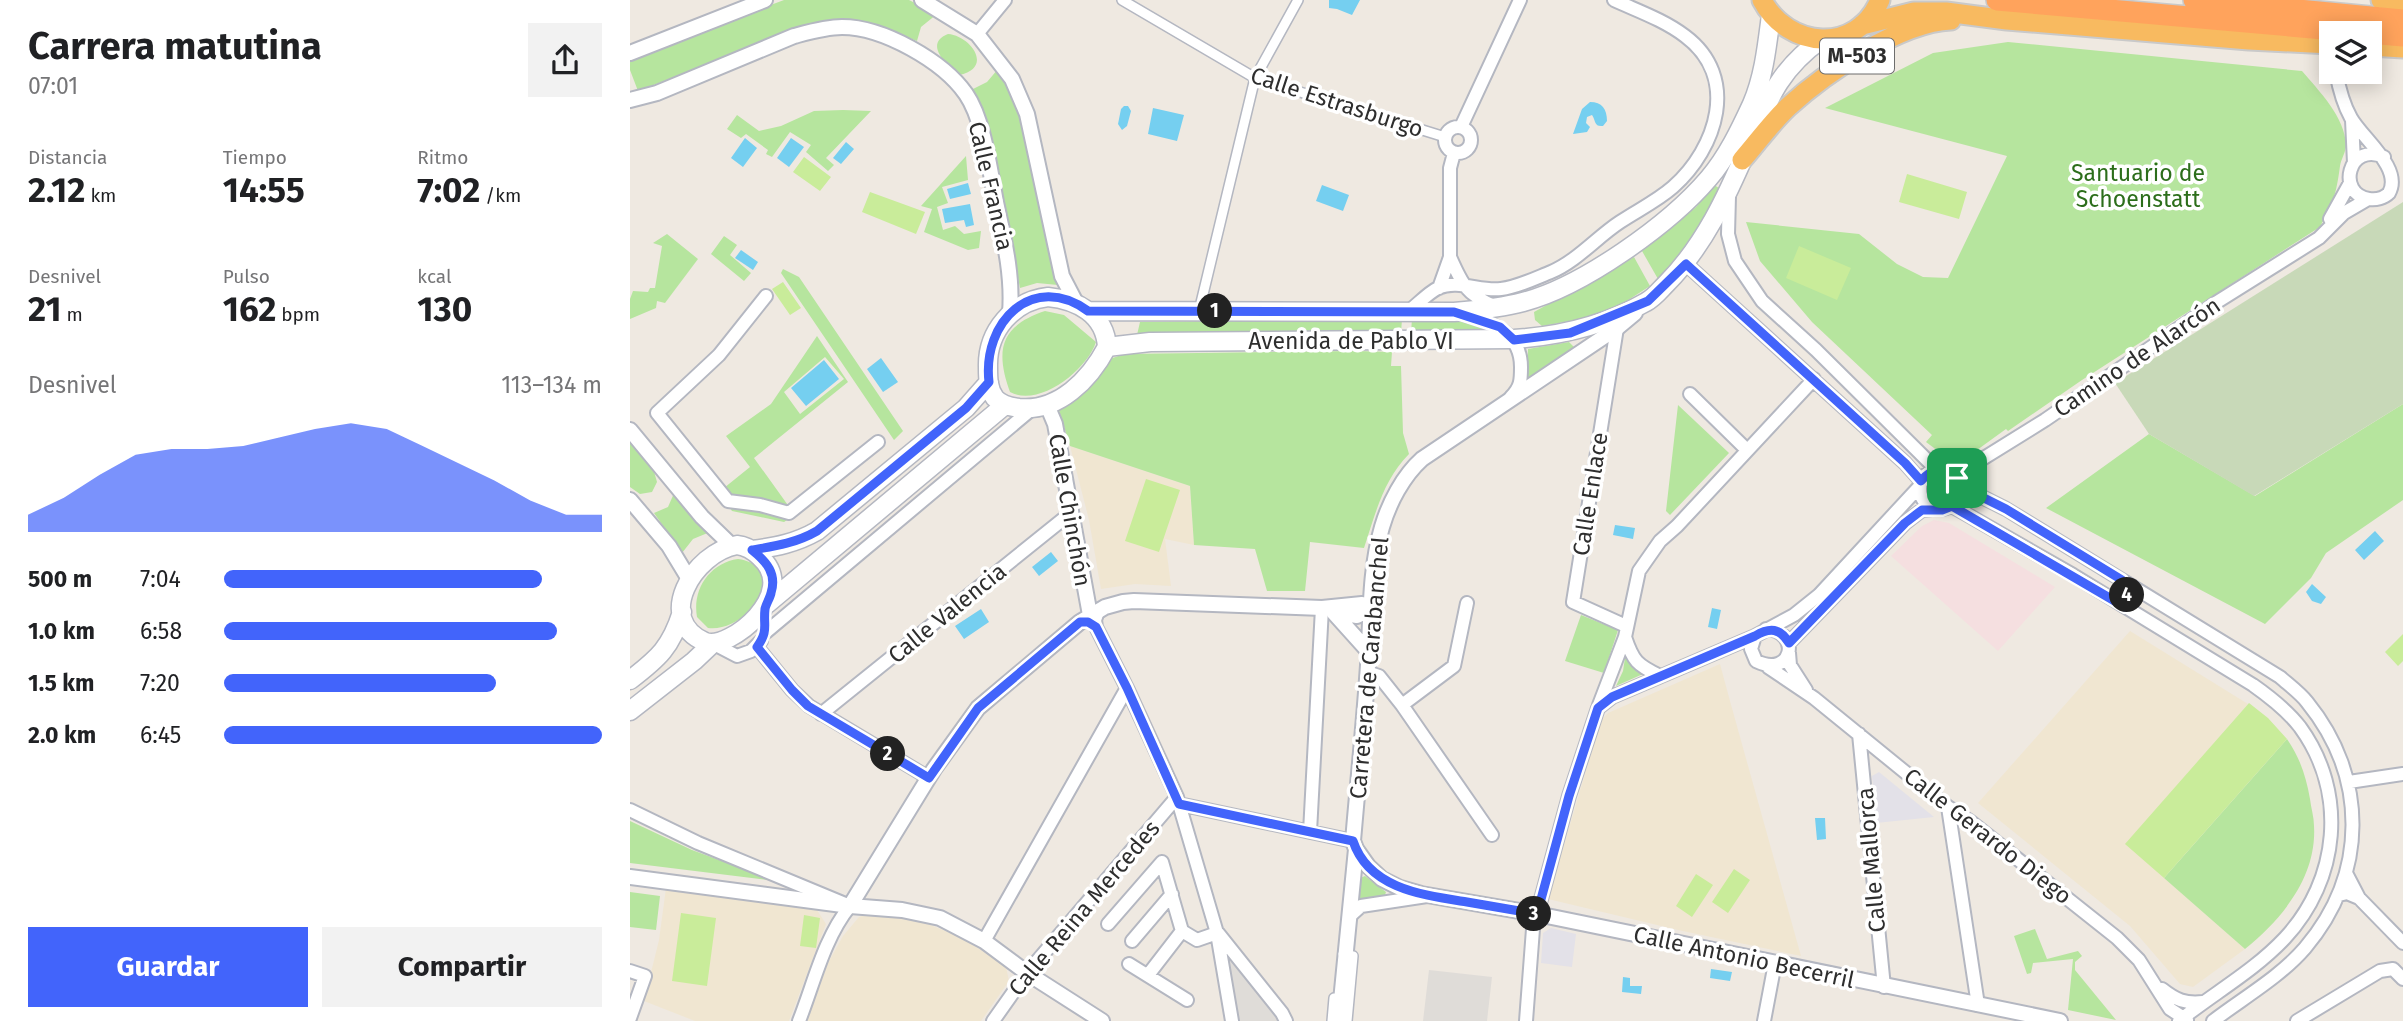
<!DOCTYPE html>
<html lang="es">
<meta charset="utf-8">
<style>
body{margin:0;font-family:"Fira Sans",sans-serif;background:#f2f2f2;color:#202124;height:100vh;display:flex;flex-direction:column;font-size:26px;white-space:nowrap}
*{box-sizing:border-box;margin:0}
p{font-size:23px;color:#757577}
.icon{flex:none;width:38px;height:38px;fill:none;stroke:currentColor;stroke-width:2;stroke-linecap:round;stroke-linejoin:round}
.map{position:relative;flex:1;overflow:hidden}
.details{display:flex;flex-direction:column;background:#fff;width:630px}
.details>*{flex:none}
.tools{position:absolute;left:1689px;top:21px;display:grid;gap:14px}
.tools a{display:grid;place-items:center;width:63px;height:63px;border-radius:0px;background:#fff;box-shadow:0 4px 18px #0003;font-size:35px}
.pin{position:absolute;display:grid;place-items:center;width:60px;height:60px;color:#fff;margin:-30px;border-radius:14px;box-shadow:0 4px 10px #0006}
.km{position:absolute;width:35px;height:35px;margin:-18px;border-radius:50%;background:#222;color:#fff;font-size:19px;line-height:35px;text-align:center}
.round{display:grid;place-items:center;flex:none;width:74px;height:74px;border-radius:0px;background:#f2f2f2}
.overview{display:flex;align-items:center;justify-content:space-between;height:119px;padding:0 28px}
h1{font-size:38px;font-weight:700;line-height:52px}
.metrics{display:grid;grid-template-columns:repeat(3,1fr);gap:10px;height:119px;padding:7px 28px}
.metrics div{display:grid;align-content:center}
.metrics b{font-size:35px;font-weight:700}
.metrics small{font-size:19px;font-weight:400}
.metrics p{font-size:19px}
.chart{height:196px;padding:14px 28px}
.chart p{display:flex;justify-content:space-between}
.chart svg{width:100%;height:126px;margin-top:7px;fill:#4264fb;opacity:.7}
.button{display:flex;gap:14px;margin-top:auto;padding:14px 28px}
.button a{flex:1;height:80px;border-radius:0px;background:#4264fb;color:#fff;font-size:28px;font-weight:700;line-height:80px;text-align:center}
.button a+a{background:#f2f2f2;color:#202124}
ul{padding:0 28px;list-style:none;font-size:23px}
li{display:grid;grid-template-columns:112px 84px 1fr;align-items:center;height:52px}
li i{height:18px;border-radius:9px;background:#4264fb}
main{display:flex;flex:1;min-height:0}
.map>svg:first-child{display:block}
.industrial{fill:#e3e1e8}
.education{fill:#f0e6d1}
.medical{fill:#f5dfe0}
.green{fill:#b6e59e;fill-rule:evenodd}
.cemetery{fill:#c8d9b8}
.pitch{fill:#c9ec9a}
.plaza{fill:#dfdcd8}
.water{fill:#75cff0}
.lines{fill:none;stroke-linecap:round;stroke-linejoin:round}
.pedestrian-casing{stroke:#b4b7c1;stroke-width:12}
.minor-casing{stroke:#b4b7c1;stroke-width:16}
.tertiary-casing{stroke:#b4b7c1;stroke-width:18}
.secondary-casing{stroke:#b4b7c1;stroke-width:21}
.trunk-casing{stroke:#c9c9c9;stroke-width:23}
.motorway-casing{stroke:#c9c9c9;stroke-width:24}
.pedestrian{stroke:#fff;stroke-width:9}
.minor{stroke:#fff;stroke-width:12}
.tertiary{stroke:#fff;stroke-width:14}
.secondary{stroke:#fff;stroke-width:18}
.trunk{stroke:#f8ba60;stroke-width:19}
.motorway{stroke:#ffa35c;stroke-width:21}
.route-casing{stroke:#fff;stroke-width:14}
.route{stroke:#4264fb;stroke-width:9}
.labels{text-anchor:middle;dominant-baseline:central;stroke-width:7;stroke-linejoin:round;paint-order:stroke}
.shield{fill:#fff;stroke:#6d6d6d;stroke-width:2}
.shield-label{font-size:21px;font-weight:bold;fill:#2e2e2e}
.street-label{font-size:23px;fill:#2e2e2e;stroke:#fff}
.park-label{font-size:23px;fill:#2c6e1b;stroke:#fff}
</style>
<main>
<section class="details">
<div class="overview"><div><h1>Carrera matutina</h1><p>07:01</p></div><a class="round"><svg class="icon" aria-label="share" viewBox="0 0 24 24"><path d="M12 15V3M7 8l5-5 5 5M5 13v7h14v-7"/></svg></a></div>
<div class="metrics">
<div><p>Distancia</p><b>2.12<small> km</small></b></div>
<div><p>Tiempo</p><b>14:55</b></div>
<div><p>Ritmo</p><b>7:02<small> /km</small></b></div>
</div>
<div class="metrics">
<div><p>Desnivel</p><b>21<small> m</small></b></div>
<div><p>Pulso</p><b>162<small> bpm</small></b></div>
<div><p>kcal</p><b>130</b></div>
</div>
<div class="chart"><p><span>Desnivel</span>113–134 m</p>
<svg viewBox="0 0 160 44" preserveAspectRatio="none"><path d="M0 44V38L10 32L20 24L30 17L40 15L50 15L60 14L70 11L80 8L90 6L100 8L110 14L120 20L130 26L140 33L150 38L160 38V44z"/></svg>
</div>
<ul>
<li><b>500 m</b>7:04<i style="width:84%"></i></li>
<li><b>1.0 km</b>6:58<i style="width:88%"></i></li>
<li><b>1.5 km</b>7:20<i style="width:72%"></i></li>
<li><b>2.0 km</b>6:45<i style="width:100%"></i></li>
</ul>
<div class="button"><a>Guardar</a><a>Compartir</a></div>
</section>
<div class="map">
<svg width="1773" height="1021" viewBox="0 0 1773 1021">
<rect width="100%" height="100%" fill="#efe9e1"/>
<path class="industrial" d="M1249,772L1304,817L1246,823L1242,776Z
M921,928L946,934L942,967L911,963L913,933Z"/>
<path class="education" d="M440,446L560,486L564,545L535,539L541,586L505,584L471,589L459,520Z
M1500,631L1618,704L1496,844L1615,949L1563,987L1550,984L1500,926L1348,803Z
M1090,664L1100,701L1171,956L1048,930L918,899L971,720L978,713Z
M36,888L187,910L196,924L159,1021H65L14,1001L29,940Z
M237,914L293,922L333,938L376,967L379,981L351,1021H177L198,963L213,936L229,917Z"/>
<path class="medical" d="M1304,520L1319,523L1425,587L1368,651L1261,556L1292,526Z"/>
<path class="green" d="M154,0H279L307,14L291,27L287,41C247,24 229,16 184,23L8,91L0,70V58Z
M318,34C341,36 364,68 329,75C317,65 293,44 318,34Z
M1378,42L1672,71C1689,91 1715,117 1716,145C1716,152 1711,159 1710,166C1706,195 1704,201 1690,227L1452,380L1378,431L1376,429L1336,458L1316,457L1296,442L1302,435L1182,322L1130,261L1116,222L1229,234L1267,264L1293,277L1318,278L1377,156L1195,108L1303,53Z
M368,69L379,86L393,125L428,285L407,283L390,288L361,137L341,90L357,82Z
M213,110L241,111L196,158L204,165L198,171L176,152L181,145L160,132L142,157L136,154L138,150L116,134L111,138L97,129L107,115L129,131L151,126L184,111Z
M336,156L338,180L312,187L318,203L307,207L313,230L325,226L334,234L351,231L349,248L338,250L294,232L302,209L291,206Z
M1084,185L1089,188C1073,223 1054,252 1028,279L1012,251L1066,207Z
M37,234L68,259L35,303L27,301L26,308L0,319V299L3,291L18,292L20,288H25L32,246L23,243Z
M94,236L107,245L100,255L121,273L114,281L81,254Z
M1004,257L1020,286L975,315L912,326L905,320L904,312Z
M153,269L169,277L273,431L264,440L151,273Z
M415,311L434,315L466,342C457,370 409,408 380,392C365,350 370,326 415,311Z
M782,318L847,323L874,331L781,334Z
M772,319L771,333L507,335L510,322Z
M187,336L218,382L124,458L165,515L154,522L102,511L89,492L120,467L96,436L141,404ZM195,357L214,379L170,414L154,392Z
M939,342L944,347L942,351L897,380L898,349Z
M727,351L762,352L761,366H771L773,433L779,454C753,480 745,515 734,548L680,542L675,591H637L625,549L564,545L560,486L440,446L427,404L477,360L494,354Z
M1773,404V500L1696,553L1681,578L1635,624L1416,508L1519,434L1625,496Z
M1048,405L1099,453L1040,515L1036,511Z
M0,439L23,468L27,482L22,492L10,494L0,487Z
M45,491L80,532L63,539L52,553L24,513L38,507Z
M108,559C163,567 119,633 78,628L67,617C62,589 80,563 108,559Z
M951,615L988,630L974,673L935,661Z
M995,658L1013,674L986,686L993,671Z
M1657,739C1670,758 1676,776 1680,799C1681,808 1684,817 1684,826C1687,877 1652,919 1615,949L1534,878Z
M0,821L62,850L146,881L0,863Z
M735,876L756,892L754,898L732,901L728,897L730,878Z
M0,892L30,896L26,930L0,927Z
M1405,929L1417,959L1448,951L1452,956L1445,962V970L1486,1020L1438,1010L1443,959L1403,963L1401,973L1397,974L1384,936Z"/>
<path class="cemetery" d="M1773,202V404L1624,496L1519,434L1485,383Z"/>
<path class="pitch" d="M174,157L201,177L190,191L163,172Z
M1277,174L1337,192L1329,219L1269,202Z
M240,192L295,212L286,234L232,212Z
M1169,246L1221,268L1207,300L1156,278Z
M153,282L171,308L160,315L142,289Z
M516,479L550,490L529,552L495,541Z
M1773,634V661L1768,666L1755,652Z
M1619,703L1638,718L1657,739L1534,878L1495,844Z
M1104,869L1120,880L1098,913L1082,902Z
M1066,874L1083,885L1062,917L1046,906Z
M51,913L86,918L77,986L42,981Z
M174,915L190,918L186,948L170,946Z"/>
<path class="plaza" d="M592,945L652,1021H607Z
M799,970L862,977L857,1021H793Z"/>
<path class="water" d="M699,0H730L722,15L707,9L699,8Z
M960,102C972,102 977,109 977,121L973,126C964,127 966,121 962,115L957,117L956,123L960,127L957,132L943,134L952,109Z
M494,106H498L501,111L497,126L492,130L488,124L491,109Z
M523,108L554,115L547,141L518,134Z
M115,138L127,148L113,167L101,158Z
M161,138L174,147L159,167L147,158Z
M216,142L224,149L211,164L203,158Z
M338,183L341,194L320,199L317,189Z
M692,185L719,195L713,211L686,201Z
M340,204L344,225L336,227L334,220L315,223L312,209Z
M111,250L128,262L123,270L105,258Z
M251,358L268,382L253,392L237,369Z
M194,360L209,379L176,406L161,388Z
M985,525L1005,528L1003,539L983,535Z
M1745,531L1754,541L1734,560L1725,550Z
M421,552L428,561L409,576L402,567Z
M1682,584L1696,597L1691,604L1682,601L1676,592Z
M1082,608L1091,610L1087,629L1078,627Z
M351,609L359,622L334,639L325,626Z
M1185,818H1195L1196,839L1187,840Z
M1081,969L1102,972L1100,981L1080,978Z
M993,977L1000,978V986H1012L1011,994L992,992Z"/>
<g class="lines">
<g class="pedestrian-casing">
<path id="pedestrian" d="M492,0L625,78L815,137
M569,311L625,78L668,0
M713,954L723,956L717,1021
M702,1021L704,998"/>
</g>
<g class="minor-casing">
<path id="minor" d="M347,34L375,0
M1706,72C1709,88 1713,104 1721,118C1732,138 1773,168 1759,193C1754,198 1746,200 1739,199C1706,194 1718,141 1754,157
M1722,120L1724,163
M815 140a13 13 0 1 1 26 0a13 13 0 1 1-26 0Z
M831,127L890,0
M1099,196L1098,234L1105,261L1132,301L1186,350L1306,469
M1700,219L1720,183
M820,257C832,284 836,294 864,306
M1056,264L1275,463L1291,481
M809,288L820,257V168L824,153
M136,296L89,355L27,413L98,501L130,505L159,513L248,442
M779,311C788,304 798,293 808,288C828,279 851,292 871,289C888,287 906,278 921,272C947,261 967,237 990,222C1008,210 1027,201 1043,187C1087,148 1110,77 1055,36C1034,20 1008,11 984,0
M835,315C863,322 891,334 891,367C891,380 891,387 881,397
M987,328L943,602L996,626
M1060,394L1117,450
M1290 489a20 20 0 1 1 40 0a20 20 0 1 1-40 0Z
M1327,478L1341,466L1415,420L1587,302L1689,238L1714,213L1738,199
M1330,486L1376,509L1650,677C1659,685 1670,693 1677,702C1738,777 1738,874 1675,948C1650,977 1613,998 1583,1021
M1322,506L1443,575L1623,685C1640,697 1657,710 1670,727C1718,793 1709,880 1655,938C1624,971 1584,993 1549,1021
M468,611L465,620L466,627L497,688L547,797L587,933L602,1021
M136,632L403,408
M1125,636L1121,649L1126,661C1163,679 1172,631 1136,629
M995,637C1003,661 1007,665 1030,676
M1159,643L1275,523L1292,510L1302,509
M84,644L107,656L121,651L131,641
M127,647L162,690L179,706L299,778
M1159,653L1160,665L1176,690
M1138,667L1184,698L1318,807L1341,822L1487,938L1509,960L1540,1009L1557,1020
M737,672L749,676L772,705L862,835
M772,705L824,666L837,603
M969,705L995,637L1009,571L1030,541L1047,526L1184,379
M191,714L442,512
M1229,734L1254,987
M1719,782L1773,774
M549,804L723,841
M1318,807L1348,1005
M0,810L68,843L220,906C194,938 184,983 169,1021
M680,832L692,608
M1709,895L1717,893L1729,898L1716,873
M1729,898L1773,943
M721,915L731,906L797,896
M478,924L532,862L552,931L567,940L587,933
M588,933L652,1013L656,1021
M354,941L497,688
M502,941L542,894
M499,964L557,1000
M0,971L15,976L0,1018
M518,975L552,931
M1532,989C1546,1000 1555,1004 1573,1002
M363,1021L397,973L547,797
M896,1021L903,929L907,914L939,796L968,708L982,697L1125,636L1164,615L1189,595L1289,487
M1134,1021L1145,963
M1667,1021L1750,971L1763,969L1773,979"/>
</g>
<g class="tertiary-casing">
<path id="tertiary" d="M292,0L347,34L382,79L397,114L432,276L445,301
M0,53L135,0
M0,100L27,93L164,36C179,32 196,27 212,27C253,27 313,61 336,94C354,120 360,171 366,202C374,239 383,275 380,313
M417,405L425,424L460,615
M0,430L72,517L102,546
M0,500L39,546L59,579
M703,612L739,652
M704,612L727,616L741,609
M726,849L738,866L752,879L770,888L791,894L907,914L1430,1021
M0,877L220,906L272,910L310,918L354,941L397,973L472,1021
M220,906L304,769L348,708L450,622L475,607L493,602L504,601L692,608L732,604L741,609
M709,1021L726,849L723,841C728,782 734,724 738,665C741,620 739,571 752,527C759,503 773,476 792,459L987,328L1005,313"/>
</g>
<g class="secondary-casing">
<path id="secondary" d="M418,297C447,300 475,314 477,347C460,379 429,412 389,408C381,407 371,405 365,398C358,389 358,378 358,367C357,331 383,301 418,297Z
M458,311L824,312C848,310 871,308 893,302C952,287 1040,224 1079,178C1097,157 1110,130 1122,104C1134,76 1137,46 1141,15
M477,347L520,342L884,339C930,336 976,325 1016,302C1024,298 1030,290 1036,284C1074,246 1097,196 1118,147C1138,101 1148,70 1192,39
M107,545C117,546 123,550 130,557C171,593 99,651 75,642C24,620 63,553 107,545Z
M122,550C146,547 166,543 187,531L336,408L359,382
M137,604L375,405
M0,680C29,658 41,647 52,612
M0,711L64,661L82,644"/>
</g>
<g class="trunk-casing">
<path id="trunk" d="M1132,0C1158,49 1227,55 1250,0
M1751,0L1773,3
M1232,25L1284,12H1316L1377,20L1619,40L1701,44
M1740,46L1773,48
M1112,160C1127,143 1141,123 1158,107C1195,73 1270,22 1321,20"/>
</g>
<g class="motorway-casing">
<path id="motorway" d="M1367,0L1773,36
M1564,0L1773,20"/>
</g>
<use href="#pedestrian" class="pedestrian"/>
<use href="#minor" class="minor"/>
<use href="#tertiary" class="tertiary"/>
<use href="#secondary" class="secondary"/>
<use href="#trunk" class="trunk"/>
<use href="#motorway" class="motorway"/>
</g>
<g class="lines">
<g class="route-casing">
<path id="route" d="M1056,264L1275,463L1291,481C1304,465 1322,466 1330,486L1376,509L1492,580L1498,598L1495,607L1322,506L1312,510H1292L1275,523L1159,643C1150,628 1140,627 1125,636L982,697L968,708L939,796L907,914C883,910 860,906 837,902C793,895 739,889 723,841L549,804L497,688L466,627L458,622H450L348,708L299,778L178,706L162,690L127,647C139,630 133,626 135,609C136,604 140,598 141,593C147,574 137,562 122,550C146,546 166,543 187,531L336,408L359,382C352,322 403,271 458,311L824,312L870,327L884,340L940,333L1018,301Z"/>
</g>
<use href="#route" class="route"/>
</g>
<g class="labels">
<rect class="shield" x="1190" y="38.5" width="74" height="35" rx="5"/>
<g class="shield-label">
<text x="1227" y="56">M-503</text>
</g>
<g class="street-label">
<text transform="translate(707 102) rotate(18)">Calle Estrasburgo</text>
<text transform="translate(361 186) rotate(77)">Calle Francia</text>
<text x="721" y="341">Avenida de Pablo VI</text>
<text transform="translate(1507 357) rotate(-34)">Camino de Alarcón</text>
<text transform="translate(960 494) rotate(-81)">Calle Enlace</text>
<text transform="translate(440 510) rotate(80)">Calle Chinchón</text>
<text transform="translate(317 613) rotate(-39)">Calle Valencia</text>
<text transform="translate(739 668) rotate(-85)">Carretera de Carabanchel</text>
<text transform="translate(1358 836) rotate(38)">Calle Gerardo Diego</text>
<text transform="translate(1241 860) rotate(-95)">Calle Mallorca</text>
<text transform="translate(454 908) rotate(-50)">Calle Reina Mercedes</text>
<text transform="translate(1114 957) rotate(12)">Calle Antonio Becerril</text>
</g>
<g class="park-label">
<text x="1508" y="173">Santuario de<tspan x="1508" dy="26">Schoenstatt</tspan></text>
</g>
</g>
</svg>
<div class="tools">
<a><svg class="icon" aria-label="layers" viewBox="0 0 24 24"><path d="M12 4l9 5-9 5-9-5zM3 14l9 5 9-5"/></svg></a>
</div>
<div class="pin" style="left:1327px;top:478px;background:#1e9e55"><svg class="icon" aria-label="arrive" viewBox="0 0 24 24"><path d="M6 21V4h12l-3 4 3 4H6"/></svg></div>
<b class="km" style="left:585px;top:311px">1</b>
<b class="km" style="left:258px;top:754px">2</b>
<b class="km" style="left:904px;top:914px">3</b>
<b class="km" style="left:1497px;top:595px">4</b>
</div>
</main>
